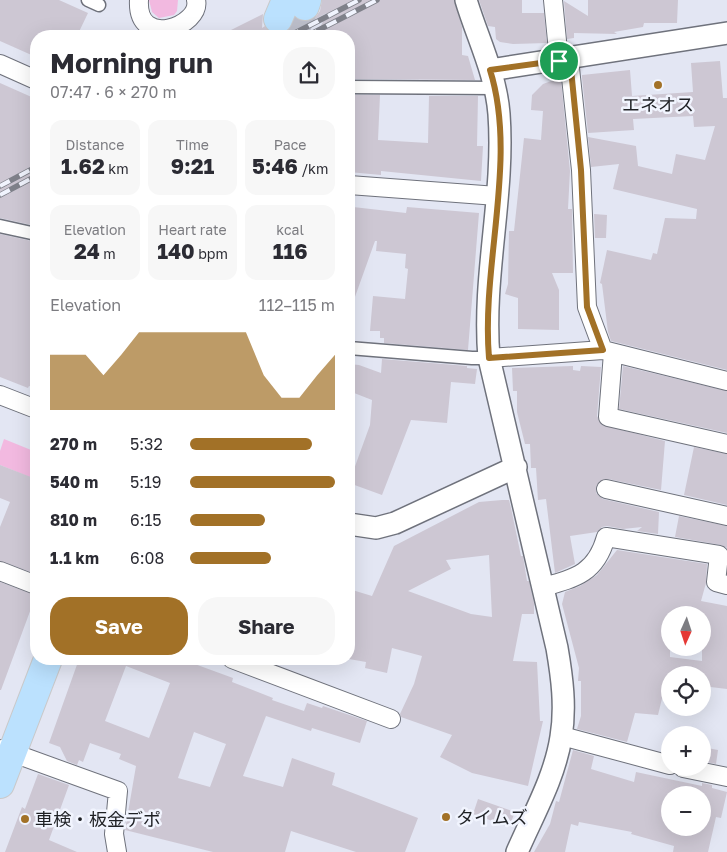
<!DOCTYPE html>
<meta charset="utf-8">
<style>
body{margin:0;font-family:"Golos Text","Noto Sans JP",sans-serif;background:#f7f7f7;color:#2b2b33;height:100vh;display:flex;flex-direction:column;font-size:19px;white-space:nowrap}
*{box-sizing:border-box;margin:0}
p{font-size:16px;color:#7c7c81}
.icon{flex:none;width:28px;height:28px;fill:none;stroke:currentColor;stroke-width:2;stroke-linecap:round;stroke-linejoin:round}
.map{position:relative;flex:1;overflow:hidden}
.side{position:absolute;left:30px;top:30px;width:325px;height:635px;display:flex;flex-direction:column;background:#fff;border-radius:20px;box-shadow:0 5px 20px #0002}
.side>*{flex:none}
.needle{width:32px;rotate:183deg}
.fabs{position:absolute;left:661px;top:606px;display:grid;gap:10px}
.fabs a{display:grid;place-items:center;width:50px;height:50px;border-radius:50%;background:#fff;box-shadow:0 5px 20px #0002;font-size:25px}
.pin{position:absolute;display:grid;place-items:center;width:42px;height:42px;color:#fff;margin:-21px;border:2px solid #fff;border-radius:50%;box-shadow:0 1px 5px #0007}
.round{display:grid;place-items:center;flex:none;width:52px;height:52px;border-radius:20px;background:#f7f7f7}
.summary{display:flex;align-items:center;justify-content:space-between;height:85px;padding:0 20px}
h1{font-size:28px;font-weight:700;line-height:38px}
.figures{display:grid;grid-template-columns:repeat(3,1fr);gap:8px;height:85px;padding:5px 20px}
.figures div{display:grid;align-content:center;border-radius:12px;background:#f7f7f7;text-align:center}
.figures b{font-size:21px;font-weight:700}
.figures small{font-size:14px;font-weight:400}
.figures p{font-size:14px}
.chart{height:140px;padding:10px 20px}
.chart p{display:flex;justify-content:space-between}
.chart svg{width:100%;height:90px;margin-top:5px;fill:#a27127;opacity:.7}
.button{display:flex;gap:10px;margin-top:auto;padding:10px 20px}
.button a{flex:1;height:58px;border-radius:20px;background:#a27127;color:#fff;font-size:20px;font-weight:700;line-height:58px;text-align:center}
.button a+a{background:#f7f7f7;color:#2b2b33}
ul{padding:0 20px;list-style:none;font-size:16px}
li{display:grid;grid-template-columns:80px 60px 1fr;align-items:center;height:38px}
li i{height:12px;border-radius:6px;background:#a27127}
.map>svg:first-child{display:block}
.green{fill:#f2b9e0}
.building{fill:#cdc7d3;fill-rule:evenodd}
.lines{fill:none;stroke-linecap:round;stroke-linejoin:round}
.primary-tunnel{stroke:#bcbeca;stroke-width:28;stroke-dasharray:28 14;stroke-linecap:butt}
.pedestrian-casing{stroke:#6f727c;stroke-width:15}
.minor-casing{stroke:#6f727c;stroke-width:20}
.tertiary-casing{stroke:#6f727c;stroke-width:24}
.primary-casing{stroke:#c9c9ca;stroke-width:30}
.pedestrian{stroke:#fff;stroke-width:12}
.minor{stroke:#fff;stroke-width:18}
.tertiary{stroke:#fff;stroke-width:21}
.primary{stroke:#bbe1fe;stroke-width:28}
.rail-casing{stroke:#7f818a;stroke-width:5.5}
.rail{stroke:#f1f4fe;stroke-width:4;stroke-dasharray:11;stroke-linecap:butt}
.route-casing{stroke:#fff;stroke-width:10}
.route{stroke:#a27127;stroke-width:6}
.poi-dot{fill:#a27127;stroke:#f1f4fe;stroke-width:2}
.labels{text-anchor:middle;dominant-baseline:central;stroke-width:5;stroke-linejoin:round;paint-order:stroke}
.poi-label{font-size:18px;fill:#1e2024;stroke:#f1f4fe;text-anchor:start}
</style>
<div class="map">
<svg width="727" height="852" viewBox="0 0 727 852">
<rect width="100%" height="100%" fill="#e3e6f3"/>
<path class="green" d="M149,0H178L177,11L174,15L159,18L152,12Z
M4,439L36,452V468L32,478L0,465V451Z"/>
<path class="building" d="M0,0H59L88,13L77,36H36V57L0,41Z
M322,0H454L462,27V55L468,56L475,80L349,79V36H316L327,13L282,36H219L263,14L262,28L265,26L272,33L280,34L288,31L295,18L308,21L315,18L320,11Z
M479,0H522V13H544L547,43L513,44L500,42L496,39L495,27L488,26Z
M588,0H678L677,23H644L643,27L614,32L617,34L574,33V38L567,39L564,1L588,16Z
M720,61L723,98H727V370L611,341L608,332L602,284L600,283L607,250L651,260L653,253L657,254L665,218L696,219L697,209L613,189L619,164L591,167L588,137L636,146L638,166L672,174L676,154L705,160L715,126L694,127L693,116L633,119L634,130L588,133L582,78V75L630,70L632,96L693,92L691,63Z
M554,80H561L570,171L568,209H572L573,273H552L559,290V330L518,329V298L505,294L508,284L509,231H514L524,138L541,140L543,111L531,110L532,95L543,84Z
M0,83L36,99V226L0,218Z
M349,95H380L378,140L428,143L429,96H478L477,146H483L481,181L381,171V175L349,172Z
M353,207L406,213L407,207L479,213L468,350L384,343V338H380V331H370L373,296L405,299L408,269L405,268L406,254L376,251L377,241H375L351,308H349V261Z
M594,214L607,215L606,238H595Z
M0,234L36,242V389L29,386L28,388L0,377Z
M382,359L467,366V368L477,369L475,384L451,382L447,423L411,420L382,495L349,483L370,425L372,400L349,391V364L359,365L381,373Z
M573,366V370L580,371L581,366L601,367L597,416L602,425L665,441L661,490L608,479L599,482L596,487V493L603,499L659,512L658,534L637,531L642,527L623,529L607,526L602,527L597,532L570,536L575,564L555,573L546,499L538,500L536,468H531L530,444H525L517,412V391H513L512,368Z
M623,366L727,391V433L619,409Z
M694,447L727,454V505L684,495Z
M0,465L36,479V574L0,561V527L10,502L0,498Z
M502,500H509L511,508L521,556H523L527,581H529L534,603V614H522L513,661L537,662L540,721H543L528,786L472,773L440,757L452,735L401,717L400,714L414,684L422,656L392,648L387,673L365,668L366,662L349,659V589L372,596L394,546L479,502ZM489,555L492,617L471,614L408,591L451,569L446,560Z
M679,516L727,526V548L721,545L675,537Z
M617,550L707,564L706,583L701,601L727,606V689L702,686V675H670V683L666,682L658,715L635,713L627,742L577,729L581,716V681H578L579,668L562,604L565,592L580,586L597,575ZM670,615H702V661L670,657Z
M0,582L36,595L1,690H0Z
M79,659H181L233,678L232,682L273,698L272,700L304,711L307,703L322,708L323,706L367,721L360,743L312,728L311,731L266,716L243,776L283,787L292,758L335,773L332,785L418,818L405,852H356L291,831L285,852H213L125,830L136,766L119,759L121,754L90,743L83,762L79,760L77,765L67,761L60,747L49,743ZM126,666L170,683L149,738L105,721ZM194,732L226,744L210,787L178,778Z
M702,747L718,750L716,764L702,761Z
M573,750L594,756L591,769L634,782L636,772L702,786V783L712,785V788L727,792L721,818L716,817L708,852H673L674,846L631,834L632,832L579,822L578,826L571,824L565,852H534L550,824L556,801L559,802ZM670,795H702V828H670Z
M38,774L69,785L49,840L77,852H5L22,807L25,809Z
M478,799L515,812L509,827L473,814Z"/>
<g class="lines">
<path class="primary-tunnel" d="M293,36L305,6"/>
<g class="pedestrian-casing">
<path id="pedestrian" d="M88,0L99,5
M349,87L496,88
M0,226L36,234
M349,348L472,358H489"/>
</g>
<g class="minor-casing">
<path id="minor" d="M139,0C136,50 202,26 196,0
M553,0L559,61
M569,59L581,170L587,307L603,350
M0,64L36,80
M349,185L497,196
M613,353L608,417L727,444
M489,358L603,350L727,381
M0,395L36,409
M606,489L727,516
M0,571L36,585
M543,587C576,578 596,573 606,537L719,555L716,582L727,585
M232,659L391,719
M562,736L670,765
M2,749L118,791L114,834L117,852
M683,768L727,777"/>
</g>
<g class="tertiary-casing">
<path id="tertiary" d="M466,0C477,37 496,74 499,114C505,195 482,276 489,358L557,648C562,677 566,707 561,737C555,777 533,815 517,852
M490,70L727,33
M349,524L376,528L395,523L516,467"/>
</g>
<g class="primary-casing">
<path id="primary" d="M305,6L307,0
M278,19L286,0
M0,784L48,659"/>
</g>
<use href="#pedestrian" class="pedestrian"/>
<use href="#minor" class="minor"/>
<use href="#tertiary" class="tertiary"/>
<use href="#primary" class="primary"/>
<g class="rail-casing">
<path id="rail" d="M289,36L359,0
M307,36L377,0
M0,186L36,167
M0,195L36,176"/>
</g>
<use href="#rail" class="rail"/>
</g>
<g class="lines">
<g class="route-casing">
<path id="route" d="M570,59L581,170L587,307L603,350L489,358C481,264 518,159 490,70Z"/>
</g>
<use href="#route" class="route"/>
</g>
<g class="poi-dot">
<circle cx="658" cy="85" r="5"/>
<circle cx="446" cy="817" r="5"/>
<circle cx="25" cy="819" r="5"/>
</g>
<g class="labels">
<g class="poi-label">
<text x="658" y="104" text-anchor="middle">エネオス</text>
<text x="456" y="817">タイムズ</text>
<text x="35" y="819">車検・板金デポ</text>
</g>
</g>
</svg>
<div class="fabs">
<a><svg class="needle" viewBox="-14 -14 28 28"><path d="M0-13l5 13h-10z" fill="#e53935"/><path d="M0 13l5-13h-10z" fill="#7c7c81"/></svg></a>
<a><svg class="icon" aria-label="locate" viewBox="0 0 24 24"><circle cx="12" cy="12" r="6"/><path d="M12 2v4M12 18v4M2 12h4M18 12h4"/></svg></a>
<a>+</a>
<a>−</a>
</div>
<div class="pin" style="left:559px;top:61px;background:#1e9e55"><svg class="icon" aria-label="arrive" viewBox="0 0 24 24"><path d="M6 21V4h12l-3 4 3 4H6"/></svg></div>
<section class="side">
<div class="summary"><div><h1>Morning run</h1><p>07:47 · 6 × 270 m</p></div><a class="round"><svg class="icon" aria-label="share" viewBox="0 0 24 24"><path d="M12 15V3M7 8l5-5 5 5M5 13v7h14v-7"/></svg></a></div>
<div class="figures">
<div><p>Distance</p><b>1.62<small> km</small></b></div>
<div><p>Time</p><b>9:21</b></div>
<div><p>Pace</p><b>5:46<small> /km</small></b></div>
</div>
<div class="figures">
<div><p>Elevation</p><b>24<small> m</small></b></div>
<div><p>Heart rate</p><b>140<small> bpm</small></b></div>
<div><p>kcal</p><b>116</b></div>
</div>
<div class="chart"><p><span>Elevation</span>112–115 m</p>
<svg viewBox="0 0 160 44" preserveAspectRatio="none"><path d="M0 44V17L10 17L20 17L30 27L40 17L50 6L60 6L70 6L80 6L90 6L100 6L110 6L120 27L130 38L140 38L150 27L160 17V44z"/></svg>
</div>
<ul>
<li><b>270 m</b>5:32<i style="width:84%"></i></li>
<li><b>540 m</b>5:19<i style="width:100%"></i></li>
<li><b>810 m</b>6:15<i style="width:52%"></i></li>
<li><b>1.1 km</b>6:08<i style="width:56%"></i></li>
</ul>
<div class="button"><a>Save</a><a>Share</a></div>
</section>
</div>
